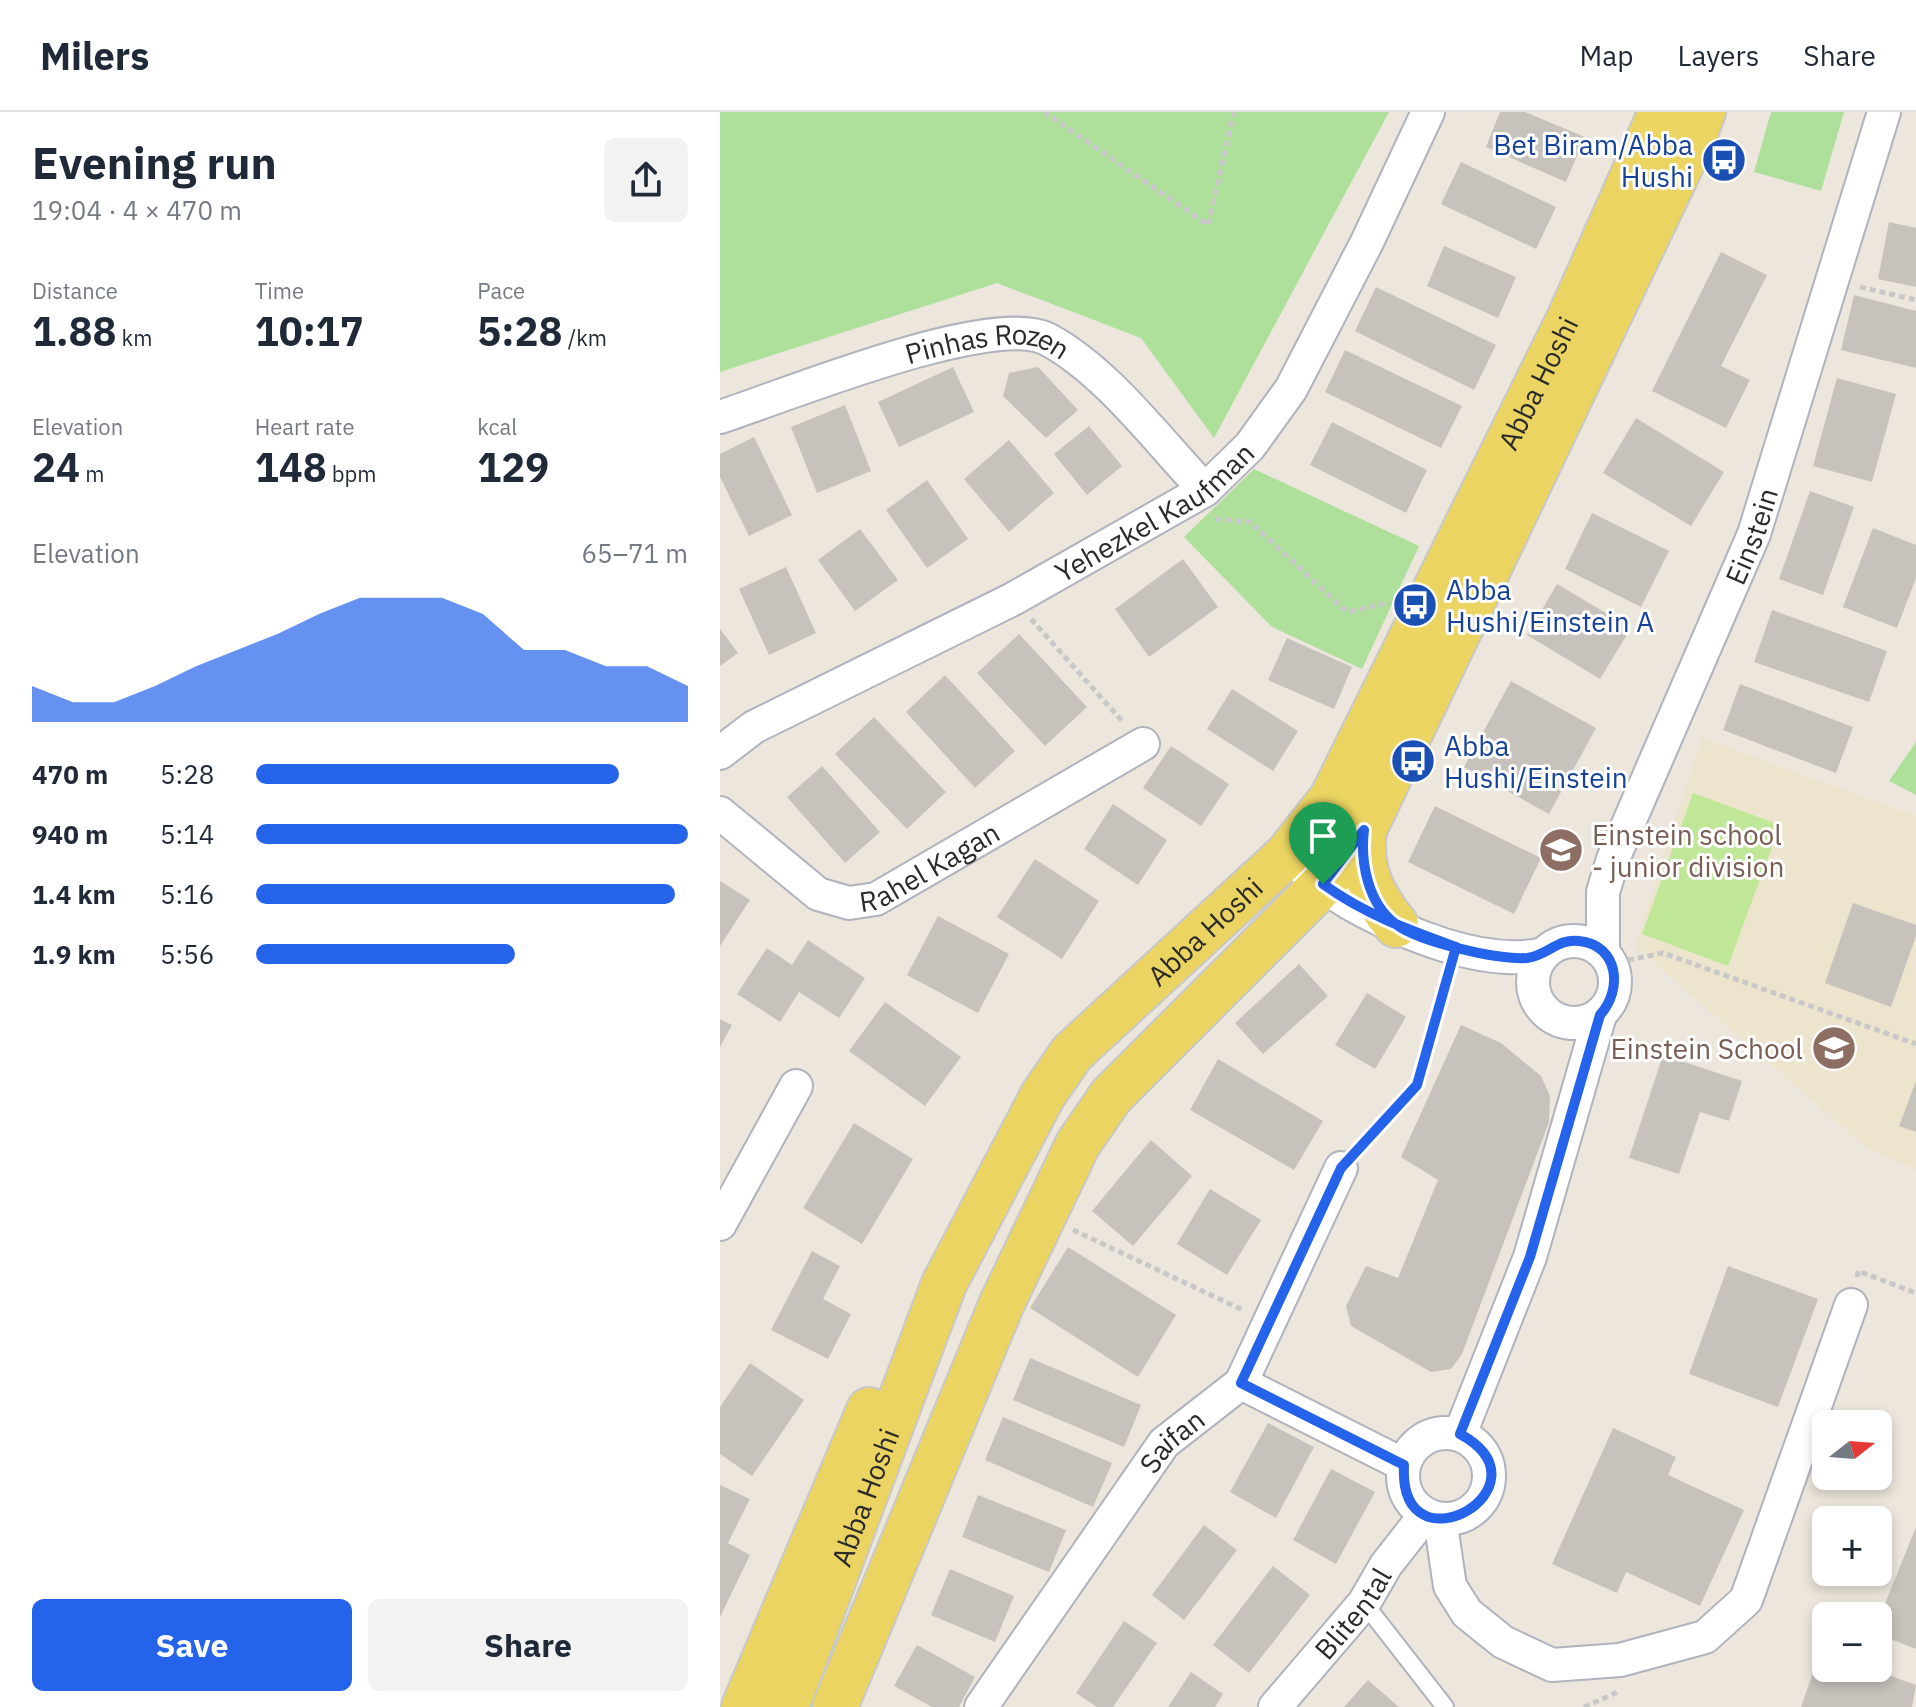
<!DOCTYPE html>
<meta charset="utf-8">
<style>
body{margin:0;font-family:"IBM Plex Sans",sans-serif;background:#f2f2f3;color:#1f2937;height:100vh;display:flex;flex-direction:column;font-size:30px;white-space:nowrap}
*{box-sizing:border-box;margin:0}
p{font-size:26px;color:#747a83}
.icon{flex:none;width:44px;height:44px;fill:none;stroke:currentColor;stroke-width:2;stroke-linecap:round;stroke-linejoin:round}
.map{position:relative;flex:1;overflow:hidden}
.drawer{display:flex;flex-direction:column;background:#fff;width:720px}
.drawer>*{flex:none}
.needle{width:52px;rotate:73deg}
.buttons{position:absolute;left:1092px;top:1298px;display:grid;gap:16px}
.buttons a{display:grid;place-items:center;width:80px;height:80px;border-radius:12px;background:#fff;box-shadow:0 4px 12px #0003;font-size:40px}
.pin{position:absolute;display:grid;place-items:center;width:68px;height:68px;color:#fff;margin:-82px -34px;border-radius:50% 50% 50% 0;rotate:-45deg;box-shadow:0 0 8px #0007}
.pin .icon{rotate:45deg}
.round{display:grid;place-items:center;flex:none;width:84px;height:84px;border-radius:12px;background:#f2f2f3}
.summary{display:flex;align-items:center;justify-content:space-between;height:136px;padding:0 32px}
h1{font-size:44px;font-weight:700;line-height:60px}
.figures{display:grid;grid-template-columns:repeat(3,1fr);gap:12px;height:136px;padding:8px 32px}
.figures div{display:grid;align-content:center}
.figures b{font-size:40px;font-weight:700}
.figures small{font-size:22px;font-weight:400}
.figures p{font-size:22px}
.chart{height:224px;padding:16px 32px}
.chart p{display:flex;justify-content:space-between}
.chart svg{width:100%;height:144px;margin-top:8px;fill:#2563eb;opacity:.7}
.primary-button{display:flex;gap:16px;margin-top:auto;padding:16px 32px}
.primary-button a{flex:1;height:92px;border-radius:12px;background:#2563eb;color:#fff;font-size:32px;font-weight:700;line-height:92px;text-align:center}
.primary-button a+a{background:#f2f2f3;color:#1f2937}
ul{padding:0 32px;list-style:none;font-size:26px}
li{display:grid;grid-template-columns:128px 96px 1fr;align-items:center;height:60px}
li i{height:20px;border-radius:10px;background:#2563eb}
header{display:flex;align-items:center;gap:48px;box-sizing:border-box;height:112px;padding:0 40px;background:#fff;border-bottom:2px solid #e0e1e3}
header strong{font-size:38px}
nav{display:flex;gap:44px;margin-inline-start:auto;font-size:28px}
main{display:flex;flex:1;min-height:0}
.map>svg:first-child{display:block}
.education{fill:#ede4cd}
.green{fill:#aee09b}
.pitch{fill:#c0e797}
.building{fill:#c7c3bc}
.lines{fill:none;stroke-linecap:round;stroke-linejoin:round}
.lane-casing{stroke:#b0b2bd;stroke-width:20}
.street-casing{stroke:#b0b2bd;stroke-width:36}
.primary-casing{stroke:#c8c8c8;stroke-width:48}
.path{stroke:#c8c8c8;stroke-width:5;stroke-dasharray:6 4;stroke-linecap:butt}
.lane{stroke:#fff;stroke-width:16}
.street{stroke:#fff;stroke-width:32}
.primary{stroke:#ebd462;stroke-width:44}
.route-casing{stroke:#fff;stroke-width:16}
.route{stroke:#2563eb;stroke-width:10}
.labels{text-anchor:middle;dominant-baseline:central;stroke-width:6;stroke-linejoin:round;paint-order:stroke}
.transit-label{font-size:28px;fill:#164399;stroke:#fff;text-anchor:start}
.street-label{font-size:28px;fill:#2a2a2a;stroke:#fff}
.education-label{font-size:28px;fill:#785e54;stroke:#fff;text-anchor:start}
</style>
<header>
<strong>Milers</strong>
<nav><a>Map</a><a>Layers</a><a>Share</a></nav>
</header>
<main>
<section class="drawer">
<div class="summary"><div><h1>Evening run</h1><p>19:04 · 4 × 470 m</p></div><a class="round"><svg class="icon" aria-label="share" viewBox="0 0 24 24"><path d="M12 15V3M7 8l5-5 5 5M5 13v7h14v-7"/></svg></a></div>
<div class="figures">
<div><p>Distance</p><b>1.88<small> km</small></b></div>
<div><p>Time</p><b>10:17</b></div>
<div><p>Pace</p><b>5:28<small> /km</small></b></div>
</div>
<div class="figures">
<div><p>Elevation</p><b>24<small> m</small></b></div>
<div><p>Heart rate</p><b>148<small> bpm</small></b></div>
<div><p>kcal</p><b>129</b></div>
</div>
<div class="chart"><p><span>Elevation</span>65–71 m</p>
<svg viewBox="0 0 160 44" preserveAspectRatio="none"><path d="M0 44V33L10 38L20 38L30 33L40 27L50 22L60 17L70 11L80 6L90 6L100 6L110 11L120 22L130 22L140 27L150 27L160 33V44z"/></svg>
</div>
<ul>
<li><b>470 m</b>5:28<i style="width:84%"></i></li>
<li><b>940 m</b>5:14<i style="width:100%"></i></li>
<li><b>1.4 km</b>5:16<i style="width:97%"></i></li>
<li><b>1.9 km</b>5:56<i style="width:60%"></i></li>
</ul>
<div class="primary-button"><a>Save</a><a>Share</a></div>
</section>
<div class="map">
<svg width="1196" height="1595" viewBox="0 0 1196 1595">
<rect width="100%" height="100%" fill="#ece6dd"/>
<path class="education" d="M982,626L1196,704V1057L1148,1037L915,834Z"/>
<path class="green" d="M0,0H669L494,326L421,226L277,171L0,260Z
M1051,0H1124L1101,79L1034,60Z
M534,357L699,434L642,557L552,515L464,425Z
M1196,630V683L1169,669Z"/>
<path class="pitch" d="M973,681L1060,713L1008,854L922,822Z"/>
<path class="building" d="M780,0H805L865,25L846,70L766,35Z
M741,50L836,95L816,137L721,92Z
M1169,110L1196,116V175L1158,167Z
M724,134L796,165L778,206L707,174Z
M1001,140L1047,163L1001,254L1030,268L1006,316L932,279Z
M656,175L776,233L754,278L635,219Z
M1134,183L1196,199V256L1121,238Z
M625,238L742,294L721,336L605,280Z
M233,255L254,300L179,335L158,290Z
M318,255L358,298L326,326L283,284L289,261Z
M1117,266L1176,282L1152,370L1093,354Z
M125,293L151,359L97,381L71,315Z
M916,306L1004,360L971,414L883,361Z
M612,310L707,358L686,401L590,353Z
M369,314L402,354L367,383L334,342Z
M34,325L72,403L29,424L0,365V342Z
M289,328L334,381L289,420L244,367Z
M207,368L248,427L207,456L166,398Z
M1090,379L1134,395L1103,483L1059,467Z
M872,401L949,439L921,495L845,457Z
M1153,416L1196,433V466L1177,516L1123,495Z
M140,417L178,468L135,499L98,448Z
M463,447L498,495L429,545L395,497Z
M66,455L96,521L49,543L19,477Z
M837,472L911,516L880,567L807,523Z
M1052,498L1167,539L1149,590L1034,550Z
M0,517L18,541L0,554Z
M299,522L367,595L325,634L257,561Z
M567,526L632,555L614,597L548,568Z
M225,563L295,639L255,676L186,600Z
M791,569L876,616L829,702L744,655Z
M1020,572L1133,615L1116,661L1003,618Z
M512,577L578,619L553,659L487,617Z
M154,605L226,680L187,717L115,642Z
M451,634L509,672L481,714L423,676Z
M102,654L160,720L125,751L67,685Z
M393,692L447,728L418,773L364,737Z
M715,694L821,746L794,802L688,750Z
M315,747L379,789L342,847L277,805Z
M0,769L30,788L0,834Z
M1133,791L1196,813V824L1171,895L1105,871Z
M218,804L289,842L258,901L187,863Z
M88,828L145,866L119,906L79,880L60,910L17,882L47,836L72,853Z
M579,852L608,884L543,942L515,911Z
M647,881L686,905L655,957L615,933Z
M165,890L241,945L205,994L129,939Z
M0,907L12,913L0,935Z
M741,913L781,931L821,964L830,984L829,1010L742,1242L731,1257L711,1260L631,1214L626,1194L646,1154L678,1166L718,1068L681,1045Z
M943,943L1022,969L1009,1009L980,1000L959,1062L909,1046Z
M498,947L603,1009L574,1058L470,998Z
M1196,969V1020L1179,1014Z
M134,1011L193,1047L142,1132L83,1096Z
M431,1028L472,1064L413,1134L372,1099Z
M490,1077L541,1108L507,1163L457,1132Z
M348,1135L456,1203L418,1265L310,1196Z
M92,1139L120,1154L103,1187L131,1202L108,1247L51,1218Z
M1008,1154L1098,1187L1058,1295L969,1262Z
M310,1246L421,1293L404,1335L293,1288Z
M30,1251L84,1288L32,1364L0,1342V1295Z
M283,1305L392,1351L373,1395L265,1348Z
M548,1311L594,1335L556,1406L510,1380Z
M893,1316L956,1345L948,1363L1024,1398L980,1494L906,1460L897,1481L832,1452Z
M611,1357L655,1380L616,1452L573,1428Z
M0,1373L30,1387L8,1431L30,1443L0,1505Z
M258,1383L346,1418L329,1460L242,1425Z
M484,1413L517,1438L464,1508L432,1483Z
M1196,1415V1537L1158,1522V1509Z
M553,1454L590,1483L529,1561L493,1533Z
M230,1457L294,1484L275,1530L211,1503Z
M404,1509L437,1531L393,1595H377L356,1581Z
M197,1533L255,1565L239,1595H212L174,1574Z
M1101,1538L1106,1540V1556H1149L1196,1573L1192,1595H1081Z
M471,1560L503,1582L495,1595H448Z
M648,1568L679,1595H624Z"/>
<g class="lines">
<g class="lane-casing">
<path id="lane" d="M644,1491L725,1595"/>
</g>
<g class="street-casing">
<g id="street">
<path id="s1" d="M0,305C65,284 271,199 327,227C386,258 439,330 485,378"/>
<path id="s2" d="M0,641L34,615L293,487L485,378L530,334L571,277L647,130L708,0"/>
<path id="s3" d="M0,701L98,782L129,791L156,787L423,632"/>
<path d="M567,743C588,760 608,779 631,792C683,821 764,856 824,842"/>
<circle cx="854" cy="870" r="41"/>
<path id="s4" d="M883,840V780L893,747L1034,422L1164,0"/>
<path d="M0,1112L76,974"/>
<path d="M521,1271L684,1353"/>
<circle cx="726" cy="1364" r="43"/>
<path d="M740,1322L810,1145L880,903"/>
<path d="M720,1407L730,1474L747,1501L783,1530L832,1553L900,1548L985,1525L1026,1488L1131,1193"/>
<path id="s5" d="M261,1595L444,1331L521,1271L621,1056"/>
<path id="s6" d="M555,1595L644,1491L666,1453L706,1402"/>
</g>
</g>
<g class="primary-casing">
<g id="primary">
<path d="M644,718C639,757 652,784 676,813"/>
<path d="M24,1595L149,1298"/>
<path id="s7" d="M66,1595L224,1172L323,983L352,941L567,743L612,686L850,205L941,0"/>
<path d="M115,1595L282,1191L358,1032L391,984L603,772L644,718L971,32L983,0"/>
</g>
</g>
<path class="path" d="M324,0L488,113L514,0
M1140,175L1196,188
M495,407L530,410L627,500L669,491
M311,507L403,610
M908,848L943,841L1196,932
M638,1037L697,973L729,863
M353,1118L525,1199
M1137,1165L1138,1159L1196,1181
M864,1595L900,1579"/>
<use href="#lane" class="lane"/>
<use href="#street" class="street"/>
<use href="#primary" class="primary"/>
</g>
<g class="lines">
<g class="route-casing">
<path id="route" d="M603,772C644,802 689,818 736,835L697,973L621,1056L521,1271L684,1353C678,1465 837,1375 740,1322L810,1145L880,903C903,878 899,833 859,829C838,826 827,844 807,846C778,848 700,830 677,813C648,793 640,750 644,718L603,772"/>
</g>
<use href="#route" class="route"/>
</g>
<defs>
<g id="bus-disc" transform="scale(2.3)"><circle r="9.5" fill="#1a4fb4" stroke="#fff"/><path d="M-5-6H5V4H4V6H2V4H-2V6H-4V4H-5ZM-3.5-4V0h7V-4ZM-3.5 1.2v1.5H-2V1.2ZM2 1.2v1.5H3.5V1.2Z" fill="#fff"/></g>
<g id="school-disc" transform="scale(2.3)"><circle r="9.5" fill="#8d6e63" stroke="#fff"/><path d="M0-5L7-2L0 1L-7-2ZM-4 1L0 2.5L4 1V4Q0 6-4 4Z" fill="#fff"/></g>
</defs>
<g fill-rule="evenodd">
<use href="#bus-disc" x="1004" y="48"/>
<use href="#bus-disc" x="695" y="493"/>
<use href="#bus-disc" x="693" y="649"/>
<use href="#school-disc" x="841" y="738"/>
<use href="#school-disc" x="1114" y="936"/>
</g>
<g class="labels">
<g class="transit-label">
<text x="973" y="32" text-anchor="end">Bet Biram/Abba<tspan x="973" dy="32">Hushi</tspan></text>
<text x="726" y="477">Abba<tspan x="726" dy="32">Hushi/Einstein A</tspan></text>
<text x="724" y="633">Abba<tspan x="724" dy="32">Hushi/Einstein</tspan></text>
</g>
<g class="street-label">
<text stroke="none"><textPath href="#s1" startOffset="280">Pinhas Rozen</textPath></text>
<text stroke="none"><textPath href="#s7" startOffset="1544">Abba Hoshi</textPath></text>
<text stroke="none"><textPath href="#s2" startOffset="498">Yehezkel Kaufman</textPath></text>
<text stroke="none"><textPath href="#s4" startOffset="446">Einstein</textPath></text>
<text stroke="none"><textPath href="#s3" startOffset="248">Rahel Kagan</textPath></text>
<text stroke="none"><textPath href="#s7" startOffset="896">Abba Hoshi</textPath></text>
<text stroke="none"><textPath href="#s5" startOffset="328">Saifan</textPath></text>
<text stroke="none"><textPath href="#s7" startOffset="224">Abba Hoshi</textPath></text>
<text stroke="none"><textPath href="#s6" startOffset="122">Blitental</textPath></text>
</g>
<g class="education-label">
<text x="872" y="722">Einstein school<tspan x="872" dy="32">- junior division</tspan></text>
<text x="1083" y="936" text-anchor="end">Einstein School</text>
</g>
</g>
</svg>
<div class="buttons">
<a><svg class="needle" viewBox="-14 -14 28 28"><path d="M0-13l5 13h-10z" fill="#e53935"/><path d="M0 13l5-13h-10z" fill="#747a83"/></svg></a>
<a>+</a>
<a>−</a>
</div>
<div class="pin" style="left:603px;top:772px;background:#1e9e55"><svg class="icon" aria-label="arrive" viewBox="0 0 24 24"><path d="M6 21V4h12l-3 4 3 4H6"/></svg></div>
</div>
</main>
